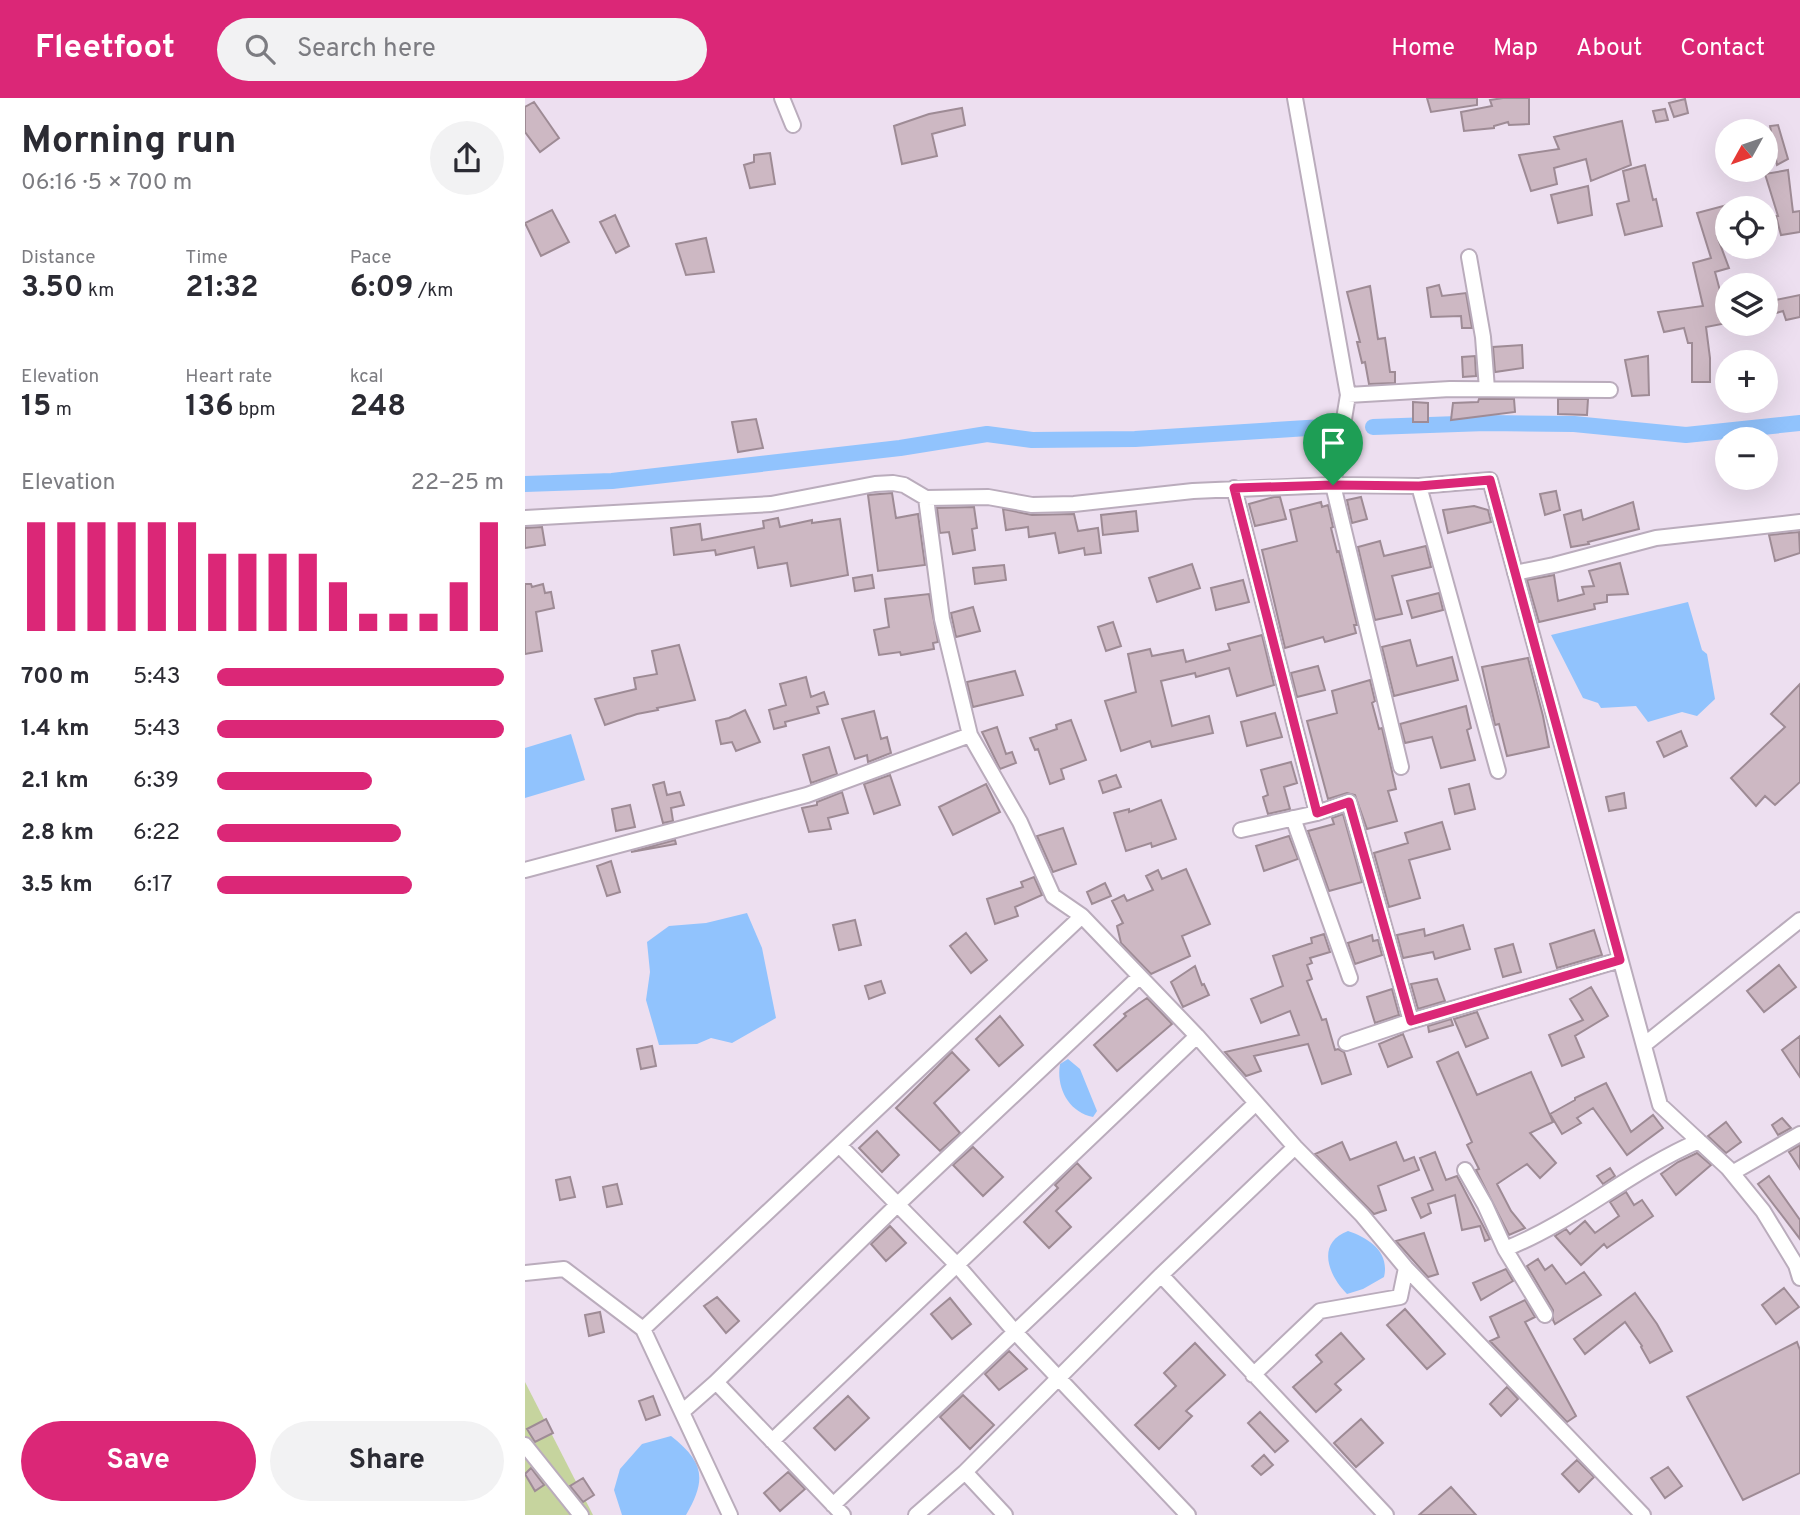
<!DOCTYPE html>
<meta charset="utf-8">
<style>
body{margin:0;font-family:Overpass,sans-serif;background:#f2f2f3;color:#2b2b33;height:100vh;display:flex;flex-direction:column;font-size:26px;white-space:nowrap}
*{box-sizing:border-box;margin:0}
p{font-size:23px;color:#7c7c81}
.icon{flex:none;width:38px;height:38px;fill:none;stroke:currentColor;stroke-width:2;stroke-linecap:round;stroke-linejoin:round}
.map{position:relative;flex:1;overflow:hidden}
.panel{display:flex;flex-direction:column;background:#fff;width:525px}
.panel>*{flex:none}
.needle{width:46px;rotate:230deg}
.controls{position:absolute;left:1190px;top:21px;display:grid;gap:14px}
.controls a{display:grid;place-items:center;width:63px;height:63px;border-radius:50%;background:#fff;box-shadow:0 7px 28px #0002;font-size:35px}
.pin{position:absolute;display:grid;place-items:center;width:60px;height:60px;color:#fff;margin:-72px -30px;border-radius:50% 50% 50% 0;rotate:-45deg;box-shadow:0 0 7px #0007}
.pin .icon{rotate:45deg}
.round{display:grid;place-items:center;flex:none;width:74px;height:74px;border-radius:37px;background:#f2f2f3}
.headline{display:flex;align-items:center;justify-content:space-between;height:119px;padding:0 21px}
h1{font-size:38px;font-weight:700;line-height:52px}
.stats{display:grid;grid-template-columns:repeat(3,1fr);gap:10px;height:119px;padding:7px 21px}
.stats div{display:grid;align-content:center}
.stats b{font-size:30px;font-weight:700}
.stats small{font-size:19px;font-weight:400}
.stats p{font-size:19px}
.chart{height:196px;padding:14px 21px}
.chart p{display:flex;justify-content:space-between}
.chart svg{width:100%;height:126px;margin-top:7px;stroke:#db2777;stroke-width:6}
.action{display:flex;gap:14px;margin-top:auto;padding:14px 21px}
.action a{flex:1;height:80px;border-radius:42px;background:#db2777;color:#fff;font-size:28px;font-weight:700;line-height:80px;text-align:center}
.action a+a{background:#f2f2f3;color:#2b2b33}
ul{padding:0 21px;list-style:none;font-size:23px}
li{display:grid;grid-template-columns:112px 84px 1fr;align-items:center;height:52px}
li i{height:18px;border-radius:9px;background:#db2777}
header{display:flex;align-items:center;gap:42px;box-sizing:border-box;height:98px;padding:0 35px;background:#db2777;color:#fff}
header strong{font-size:33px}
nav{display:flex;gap:38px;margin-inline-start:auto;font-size:24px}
.search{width:490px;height:63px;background:#f2f2f3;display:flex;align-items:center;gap:18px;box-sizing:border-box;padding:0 24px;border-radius:38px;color:#7c7c81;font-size:26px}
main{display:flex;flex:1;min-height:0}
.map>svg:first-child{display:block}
.green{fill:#c6d49e}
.water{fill:#91c3fd}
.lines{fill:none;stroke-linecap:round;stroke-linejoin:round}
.canal{stroke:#91c3fd;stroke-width:16}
.building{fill:#cdb8c3;stroke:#9e8b95;stroke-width:2}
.street-casing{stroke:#baacbc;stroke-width:18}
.street{stroke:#fff;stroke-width:14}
.route-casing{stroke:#fff;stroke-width:14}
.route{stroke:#db2777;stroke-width:9}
</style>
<header>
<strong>Fleetfoot</strong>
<div class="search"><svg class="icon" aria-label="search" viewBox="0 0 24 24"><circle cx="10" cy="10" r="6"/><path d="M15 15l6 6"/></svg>Search here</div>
<nav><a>Home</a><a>Map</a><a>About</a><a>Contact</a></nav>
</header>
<main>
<section class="panel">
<div class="headline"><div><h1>Morning run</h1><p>06:16 · 5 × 700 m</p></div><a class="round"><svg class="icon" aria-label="share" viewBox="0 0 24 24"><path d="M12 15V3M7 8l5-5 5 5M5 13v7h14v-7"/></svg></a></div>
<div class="stats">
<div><p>Distance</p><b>3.50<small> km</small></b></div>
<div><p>Time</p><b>21:32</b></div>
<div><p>Pace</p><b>6:09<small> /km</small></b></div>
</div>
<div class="stats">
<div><p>Elevation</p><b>15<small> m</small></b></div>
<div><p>Heart rate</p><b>136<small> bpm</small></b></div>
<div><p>kcal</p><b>248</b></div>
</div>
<div class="chart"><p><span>Elevation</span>22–25 m</p>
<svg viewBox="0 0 160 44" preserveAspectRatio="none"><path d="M5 44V6M15 44V6M25 44V6M35 44V6M45 44V6M55 44V6M65 44V17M75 44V17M85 44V17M95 44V17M105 44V27M115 44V38M125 44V38M135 44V38M145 44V27M155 44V6"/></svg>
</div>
<ul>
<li><b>700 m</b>5:43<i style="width:100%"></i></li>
<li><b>1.4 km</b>5:43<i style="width:100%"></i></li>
<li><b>2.1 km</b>6:39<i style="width:54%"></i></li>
<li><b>2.8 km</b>6:22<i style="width:64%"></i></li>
<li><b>3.5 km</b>6:17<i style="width:68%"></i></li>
</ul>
<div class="action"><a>Save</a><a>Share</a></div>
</section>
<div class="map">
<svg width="1275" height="1417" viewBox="0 0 1275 1417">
<rect width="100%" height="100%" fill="#eddff0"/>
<path class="green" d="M0,1284L68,1417H0Z"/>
<path class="water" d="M1163,504L1177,552L1182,556L1190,601L1172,618L1157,614L1123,624L1111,608L1076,610L1073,605L1058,600L1026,537Z
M46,636L60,682L0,700V650Z
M222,815L237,850L251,920L207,945L186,940L172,946L134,947L121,902L125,874L122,844L144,828L181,825Z
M543,961L555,971L572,1013L568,1019C543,1014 531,989 535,966Z
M823,1133C844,1140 865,1154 859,1179L838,1191L822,1196C803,1177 791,1145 823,1133Z
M146,1338C179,1364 182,1381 161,1417H97L89,1392L95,1371L117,1346Z"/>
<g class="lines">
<path class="canal" d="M848,329L961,325L1049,326L1161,337L1275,325
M0,386L87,383L375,350L462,336L507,342L610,341L798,329"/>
</g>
<path class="building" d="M902,0H952V7L906,14Z
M978,0H1004V26L984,27L983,24L969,28V30L939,33L936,14L967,8L965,2Z
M1160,1L1163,15L1149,19L1144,5Z
M9,4L34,40L15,54L0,34V9Z
M437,10L440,27L407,36L412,58L377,66L369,28L404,16Z
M1140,11L1143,22L1131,24L1128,13Z
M1097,23L1106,67L1066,83L1061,61L1029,70L1032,86L1006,93L994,57L1034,51L1029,39Z
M1253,27L1263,61L1252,67L1245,28Z
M245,55L250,86L225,90L219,67L229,64V57Z
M1120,67L1128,102L1131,101L1137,128L1100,137L1092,106L1104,103L1098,73Z
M1263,72L1268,114L1275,113V134L1256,137L1251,118H1253L1240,76Z
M1063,88L1067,117L1033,125L1026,97Z
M1202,107V135L1192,138L1204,170L1190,174L1198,204L1202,203V225L1181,229L1185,260V284H1167V245H1163L1159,230L1139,234L1133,214L1178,208L1168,165L1186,160L1172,115Z
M27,112L44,144L16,158L0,125Z
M90,117L104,148L91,155L75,124Z
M181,140L189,174L161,177L151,146Z
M914,187L917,198L941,195L947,230H937L936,218L906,219L902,190Z
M845,188L853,241L860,240L865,274H870V285L844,286L840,264L837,265L832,244H835L822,194Z
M1275,197V219L1261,222L1258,213L1241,218V204Z
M997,247L998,270L970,274L968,249Z
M950,258L951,278L938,279L937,259Z
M1123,258L1124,297L1107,298L1100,262Z
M954,301H989L990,314L926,322L928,305L953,304Z
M1033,301H1063L1062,317L1033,316Z
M888,304L903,305V324H888Z
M231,321L238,350L213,354L207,324Z
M1031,393L1035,412L1020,417L1015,396Z
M367,395L371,420L393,416L400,467L353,473L343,397Z
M749,399H755L761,421L730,428L724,406Z
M836,399L842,421L827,425L822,402Z
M796,404L797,409L803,407L808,429L806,430L812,454L814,453L832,527H829L831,535L800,544L798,539L760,550L737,452L772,443L765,412Z
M1108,404L1114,431L1063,444L1064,446L1046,449L1039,417L1056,412L1058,422Z
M949,408L963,412L966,424L923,435L918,412Z
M449,409L452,430L447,431L450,452L428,456L424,434L415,435L412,410Z
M478,411L507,417L549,416L553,433L573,430L576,455L560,457L559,450L534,455L530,435L504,439L503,429L481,432Z
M611,413L613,433L578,437L576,417Z
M253,420L255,429L287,422V425L315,421L323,477L266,488L262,465L233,470L229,449L191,457L190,452L149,457L146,430L175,426L177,442L239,430L238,423Z
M17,429L20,447L0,450V430Z
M1274,434L1275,455L1250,463L1244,437Z
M855,443L859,458L901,448L906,469L867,478L877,516L850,522L833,449Z
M1095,465L1103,496L1082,497V504L1069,506L1070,511L1014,524L1002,482L1029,477L1033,503L1059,496L1057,489L1069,488L1064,473Z
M667,466L675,490L632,504L624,480Z
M479,467L481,482L450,486L448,470Z
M347,477L349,490L330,493L328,480Z
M718,482L724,504L691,512L686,490Z
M0,486H6L7,489L18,486L20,495L26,494L29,510L11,514L17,553L0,556Z
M914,495L918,512L887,520L882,503Z
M404,496L413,544L408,545L409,551L376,557L375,554L354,557L349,532L364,529L360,501Z
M448,509L455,533L431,539L426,515Z
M588,524L596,548L581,553L573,529Z
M737,537L749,587L712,598L704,570L671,579L670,575L636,583L647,628L684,618L688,635L627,649L625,643L596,653L580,603L611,594L603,556L625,551L627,558L658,552L661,564L705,552L703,546Z
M885,542L892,568L927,559L933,582L869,598L857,549Z
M154,547L170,602L132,610L133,612L112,616L80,627L70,601L111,591L109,580L132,576L127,553Z
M1003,560L1018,618L1024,649L982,658L974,626L970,627L957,569Z
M793,568L800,592L772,599L766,575Z
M490,573L498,597L448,609L442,584Z
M281,579L286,599L299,594L303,606L292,609L294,615L260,624L261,628L249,631L244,612L261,607L255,586Z
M845,582L850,603L847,605L854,631L857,630L871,691L863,693L872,723L842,731L830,697L822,695L803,701L782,623L812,615L807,593Z
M1275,586V684L1250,707L1240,698L1231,708L1206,680L1260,629L1246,616Z
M941,608L946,630L942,632L950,662L916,670L907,639L880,645L875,626Z
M220,612L235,644L211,653L207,644L196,646L191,623L204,620Z
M349,613L356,641L362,639L366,655L343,664L342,657L330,661L317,621Z
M750,615L757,639L722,648L716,624Z
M546,622L561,662L536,671L539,681L525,686L513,651L510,652L505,640L532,631L531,627Z
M472,629L481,656L487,654L491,665L475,671L457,634Z
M1156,633L1162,648L1139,659L1132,644Z
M304,649L312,676L286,685L278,657Z
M766,664L772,685L759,689L765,711L743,716L738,699L743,697L736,672Z
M365,677L375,707L349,716L339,686Z
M591,677L596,689L578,695L574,683Z
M139,684L142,697L155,694L159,707L146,710L148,723L138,725L128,687Z
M461,686L475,714L428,737L414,709Z
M944,686L950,711L930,716L924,691Z
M317,694L323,715L303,720L306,731L284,734L277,710L292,707V704Z
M1099,695L1101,710L1084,713L1081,699Z
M636,702L651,741L627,749L626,745L601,753L589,715L604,711V714Z
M105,707L110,729L91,733L87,711Z
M818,716L837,784L804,793L783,733L809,726L807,720Z
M917,724L925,751L884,762L895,800L864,809L849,755L883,745L880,735Z
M538,730L551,766L528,774L512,738Z
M764,738L773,761L739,773L731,748Z
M150,742L151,746L106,754Z
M86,763L95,794L82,798L72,768Z
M661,771L685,826L657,838L665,858L626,876L596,845L592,828L598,825L587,803L599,797L602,803L628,792L621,778L633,772L637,781Z
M509,779L517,797L490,809L493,818L470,826L462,801L498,789L496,784Z
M580,785L586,798L567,806L562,794Z
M330,822L336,847L314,852L308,827Z
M938,827L945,851L910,861L908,854L878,860L872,837L899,831L900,838Z
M1069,832L1077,857L1032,870L1025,846Z
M441,835L462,862L446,875L425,848Z
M799,836L805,854L785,860L787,865L782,867L787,881L782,883L797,922L801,921L810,952L813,951L819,954L826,976L797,986L783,946L729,958L736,973L721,978L700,954L774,937L765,913L736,925L726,901L758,888L748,858L787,845L786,840Z
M847,837L848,843L853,842L857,857L830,866L823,845Z
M988,846L996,874L978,879L970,851Z
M1254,867L1271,889L1239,914L1222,893Z
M670,868L677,887L679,886L684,897L658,909L646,884Z
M912,881L920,903L893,911L886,886Z
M356,883L360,895L344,901L340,888Z
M1066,889L1083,918L1050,938L1059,959L1037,968L1024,937L1058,922L1045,901Z
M867,891L874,917L850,925L842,899Z
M622,900L647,926L592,973L569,947L601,918L599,916Z
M952,914L963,940L941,949L929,921Z
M475,918L498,947L474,968L451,941Z
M926,921L928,927L904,934L903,928Z
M878,936L887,959L863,969L854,946Z
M1275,938V979L1257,952Z
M127,948L131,968L116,971L112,951Z
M427,954L444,972L409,1005L435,1035L415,1053L371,1010Z
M933,954L952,997L1006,974L1028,1024L1005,1035L1031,1065L1015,1080L1002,1066L972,1086L986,1113L1000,1130L984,1137L951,1072L954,1071L942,1047L947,1044L912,964Z
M1081,985L1106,1034L1128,1017L1138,1030L1102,1057L1068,1010L1052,1020L1056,1025L1037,1036L1025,1016L1050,1002V1000Z
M1257,1020L1266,1030L1253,1037L1247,1027Z
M1201,1024L1216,1044L1201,1055L1183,1038Z
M352,1033L374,1057L357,1074L334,1050Z
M817,1044L825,1062L871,1044L879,1063L889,1059L894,1072L853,1088L861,1112L849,1116L790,1056Z
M1275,1047V1071L1264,1054Z
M448,1049L478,1079L458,1098L428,1067Z
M910,1054L921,1082L932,1078L965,1141L960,1143L955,1128L937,1132L930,1097L903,1106L906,1115L896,1120L887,1100L908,1092L895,1060Z
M1172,1055L1186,1067L1151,1097L1136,1076L1153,1064Z
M552,1065L566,1080L531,1113L546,1129L524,1150L499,1124L533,1090L530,1087Z
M1085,1070L1090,1078L1078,1086L1072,1078Z
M1244,1078L1275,1122V1141L1233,1086Z
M45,1079L50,1099L35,1102L31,1082Z
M92,1086L97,1106L82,1109L78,1089Z
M1101,1094L1109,1107L1117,1102L1128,1118L1082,1150L1079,1146L1056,1167L1030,1138L1041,1131L1045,1136L1060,1123L1070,1135L1094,1118L1085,1104Z
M365,1128L381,1145L361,1163L346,1146Z
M899,1135L913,1176L903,1179L871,1143Z
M1013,1161L1020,1172L1027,1167L1041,1186L1059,1174L1076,1197L1030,1226L1028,1222V1212L1002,1168Z
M981,1171L988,1183L956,1202L948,1185Z
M1259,1190L1274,1209L1251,1226L1237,1207Z
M1110,1195L1132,1226L1147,1253L1125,1265L1116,1249L1117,1248L1100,1224L1060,1256L1049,1241Z
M192,1199L214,1223L201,1235L179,1208Z
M425,1200L446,1226L427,1241L406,1216Z
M1000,1202L1010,1219L1000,1224L1051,1318L1042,1324L965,1243L974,1239L965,1219Z
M880,1211L920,1256L902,1271L862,1227Z
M75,1214L79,1234L64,1238L60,1217Z
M816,1235L839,1261L810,1286L816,1292L791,1314L768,1289L797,1264L791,1257Z
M1272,1244L1275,1252V1375L1218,1402L1162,1299Z
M670,1245L700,1277L661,1313L667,1318L634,1351L610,1327L651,1288L639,1275Z
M484,1253L502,1271L474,1292L460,1276Z
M982,1289L993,1301L976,1318L965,1306Z
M438,1297L469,1327L445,1351L415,1319Z
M128,1298L135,1317L121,1322L114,1303Z
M323,1298L344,1320L310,1352L289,1330Z
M735,1314L763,1343L750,1354L723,1325Z
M21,1321L28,1335L10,1344L2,1331Z
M836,1321L858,1345L831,1369L809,1345Z
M739,1357L748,1367L736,1377L727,1368Z
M1052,1362L1069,1379L1054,1394L1037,1376Z
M1143,1369L1157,1388L1140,1400L1126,1380Z
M6,1370L19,1387L10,1393L0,1376Z
M263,1374L280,1391L255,1413L239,1395Z
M58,1380L69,1397L58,1404L45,1388Z
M926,1389L951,1417H894Z"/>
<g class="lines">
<g class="street-casing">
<path id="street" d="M257,0L268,27
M770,0L823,297L808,387L876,669
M944,159L958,239L962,291
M823,297L925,291L1085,292
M894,388L973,673
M709,390L792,715
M0,420L246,406L350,386L368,385L379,387L401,400
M990,475L1029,467L1131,440L1275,424
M768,720L825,880
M716,732L792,715L824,704L886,923
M0,772L282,697L445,637
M557,818L528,798L495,724L445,637L417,521L401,400L463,399L507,407L549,406L668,393L808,387L894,388L965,382L1135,1007L1203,1070L1238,1113L1271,1167L1275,1180
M821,945L886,923L1095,862
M1119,947L1275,822
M314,1047L557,818L672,938L770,1049L837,1117L881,1170L1118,1417
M940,1072L960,1107L980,1151L1020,1217
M1207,1075L1275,1036
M980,1151C1049,1124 1106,1072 1174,1043
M0,1175L39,1171L118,1231
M636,1177L770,1049
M728,1277L795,1213L875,1199L881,1170
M157,1314L191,1284
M247,1343L672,938
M0,1347L56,1417
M308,1407L731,1005
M205,1417L118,1231L314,1047L432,1167L490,1234L663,1417
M318,1417L191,1284L372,1107L614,879
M391,1417L440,1374
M480,1417L440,1374L636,1177L861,1417"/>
</g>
<use href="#street" class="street"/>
</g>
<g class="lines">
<g class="route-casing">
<path id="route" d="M965,382L1095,862L886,923L824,704L792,715L709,390L808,387L894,388Z"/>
</g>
<use href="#route" class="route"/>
</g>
</svg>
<div class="controls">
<a><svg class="needle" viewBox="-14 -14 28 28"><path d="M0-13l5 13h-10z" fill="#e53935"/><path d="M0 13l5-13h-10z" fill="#7c7c81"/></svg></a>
<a><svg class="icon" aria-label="locate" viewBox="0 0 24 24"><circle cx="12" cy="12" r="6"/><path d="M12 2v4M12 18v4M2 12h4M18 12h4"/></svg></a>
<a><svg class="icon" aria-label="layers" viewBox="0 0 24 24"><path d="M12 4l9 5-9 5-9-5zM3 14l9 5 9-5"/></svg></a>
<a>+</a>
<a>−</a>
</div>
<div class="pin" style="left:808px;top:387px;background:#1e9e55"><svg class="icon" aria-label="arrive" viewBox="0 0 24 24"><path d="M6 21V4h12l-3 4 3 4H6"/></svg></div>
</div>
</main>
